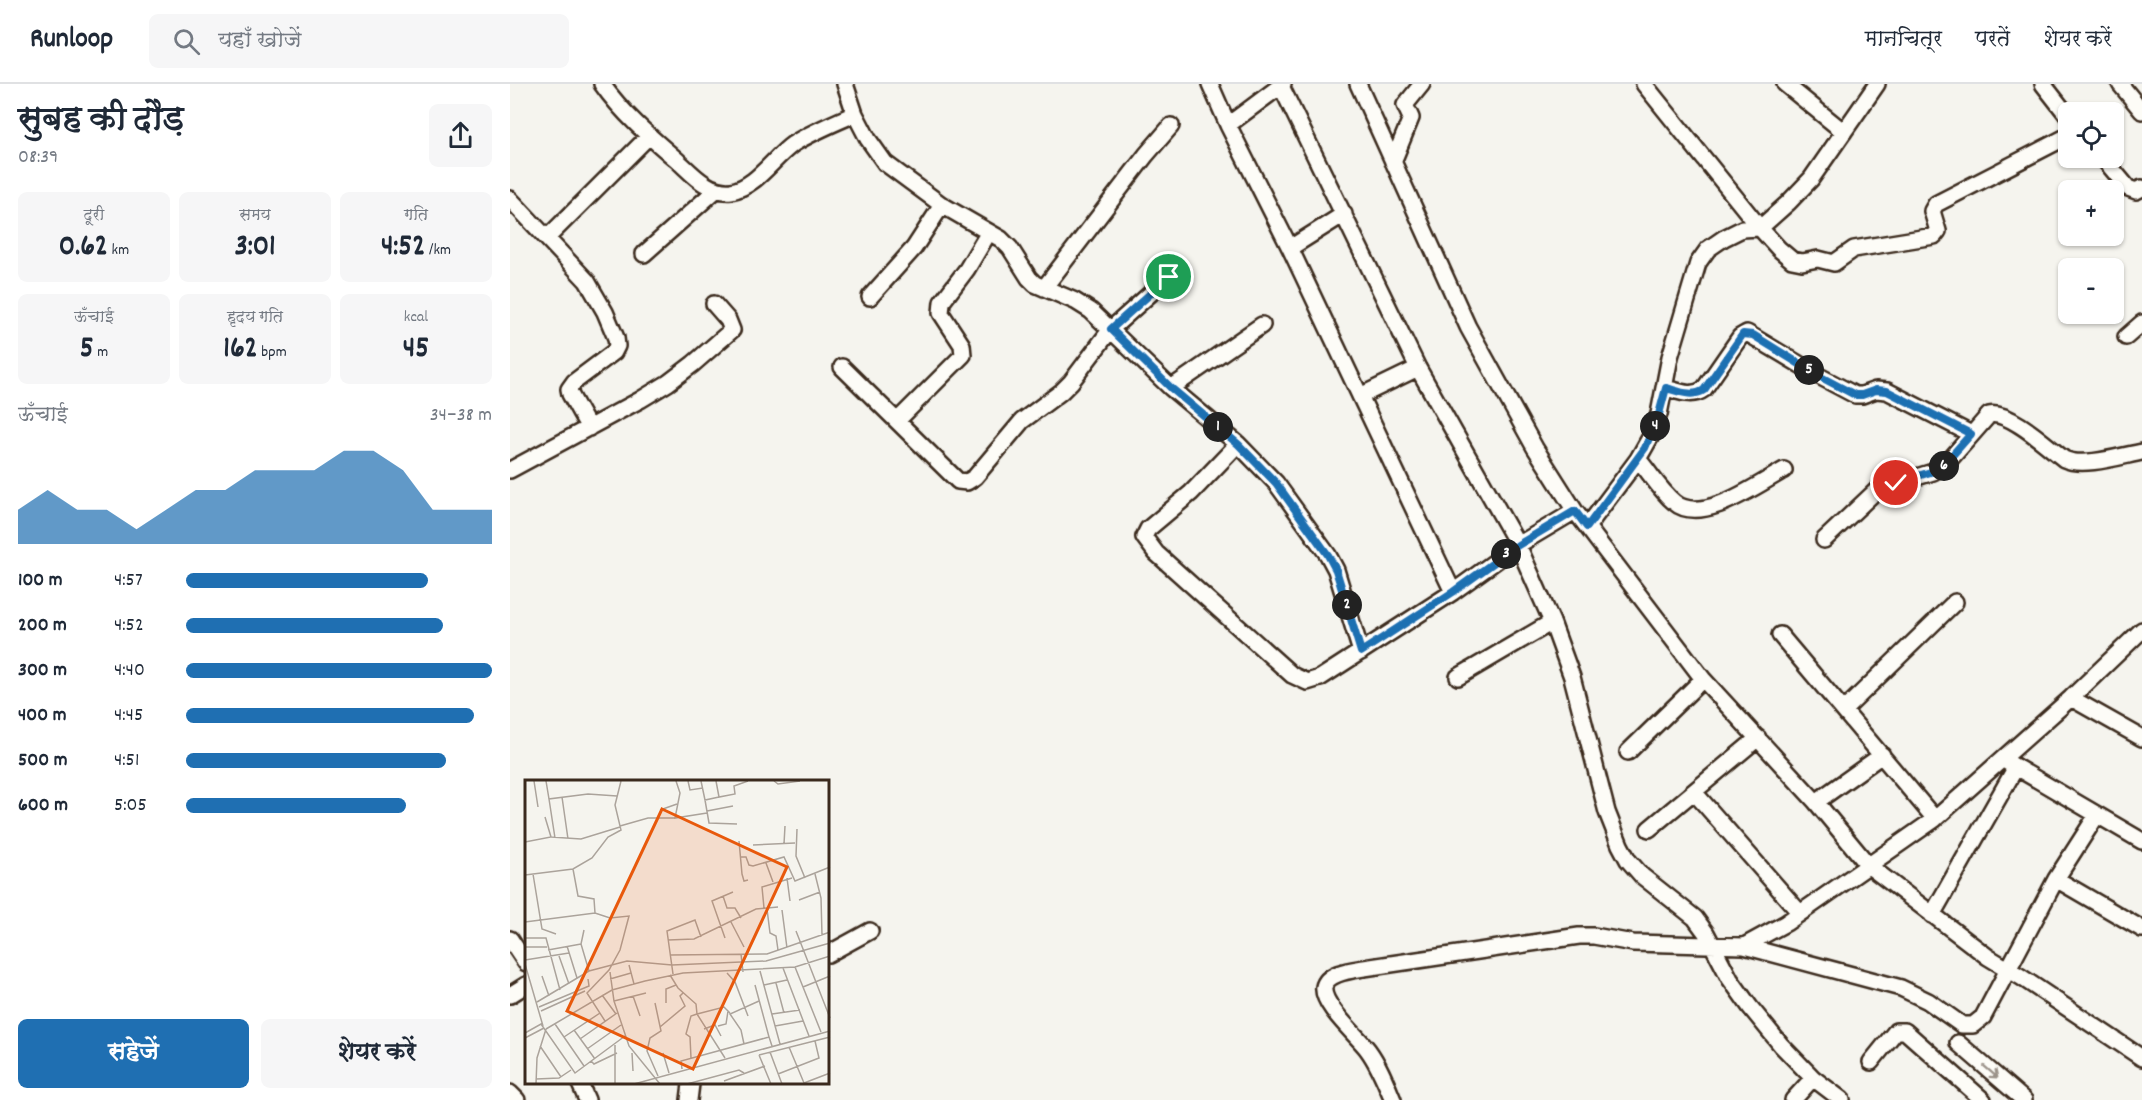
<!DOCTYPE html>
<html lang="hi">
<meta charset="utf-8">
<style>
body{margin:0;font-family:Dekko,"Playpen Sans Deva",sans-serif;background:#f6f6f7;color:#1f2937;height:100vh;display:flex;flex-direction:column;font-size:22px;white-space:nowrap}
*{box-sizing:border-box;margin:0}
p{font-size:20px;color:#747a83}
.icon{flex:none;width:33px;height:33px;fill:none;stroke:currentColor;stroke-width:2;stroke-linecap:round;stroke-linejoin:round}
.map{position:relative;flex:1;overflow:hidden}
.side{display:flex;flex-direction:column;background:#fff;width:510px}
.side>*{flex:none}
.tools{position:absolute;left:1548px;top:18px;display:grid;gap:12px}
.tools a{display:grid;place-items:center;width:66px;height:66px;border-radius:9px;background:#fff;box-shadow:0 2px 4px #0004;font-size:30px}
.pin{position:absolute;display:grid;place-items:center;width:51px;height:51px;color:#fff;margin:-26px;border:3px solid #fff;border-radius:50%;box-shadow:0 2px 6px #0007}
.km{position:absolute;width:30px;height:30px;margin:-15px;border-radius:50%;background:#222;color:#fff;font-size:16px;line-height:30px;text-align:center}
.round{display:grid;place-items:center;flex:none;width:63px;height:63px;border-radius:9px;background:#f6f6f7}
.headline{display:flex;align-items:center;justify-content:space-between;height:102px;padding:0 18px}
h1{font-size:33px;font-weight:800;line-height:45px}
.stats{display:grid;grid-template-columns:repeat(3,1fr);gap:9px;height:102px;padding:6px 18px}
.stats div{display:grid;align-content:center;border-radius:9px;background:#f6f6f7;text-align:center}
.stats b{font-size:30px;font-weight:800}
.stats small{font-size:16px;font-weight:400}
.stats p{font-size:16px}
.chart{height:168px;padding:12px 18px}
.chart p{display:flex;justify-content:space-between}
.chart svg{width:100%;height:108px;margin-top:6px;fill:#1f6fb2;opacity:.7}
.cta{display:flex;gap:12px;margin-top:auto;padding:12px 18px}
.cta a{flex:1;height:69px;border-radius:9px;background:#1f6fb2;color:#fff;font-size:24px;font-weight:800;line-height:69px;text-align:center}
.cta a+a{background:#f6f6f7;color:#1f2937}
ul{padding:0 18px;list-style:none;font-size:20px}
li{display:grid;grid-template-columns:96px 72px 1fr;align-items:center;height:45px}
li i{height:15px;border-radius:8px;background:#1f6fb2}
header{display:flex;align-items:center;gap:36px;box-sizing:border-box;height:84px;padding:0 30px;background:#fff;border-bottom:2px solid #e0e1e3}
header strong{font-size:28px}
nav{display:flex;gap:33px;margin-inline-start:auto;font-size:21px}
.search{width:420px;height:54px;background:#f6f6f7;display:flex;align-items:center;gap:15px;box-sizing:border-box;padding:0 21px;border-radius:9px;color:#747a83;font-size:22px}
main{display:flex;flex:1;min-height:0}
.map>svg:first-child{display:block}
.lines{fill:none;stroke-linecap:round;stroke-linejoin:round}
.minor-casing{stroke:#3b2a1e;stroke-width:20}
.minor{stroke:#fdfcf7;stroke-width:15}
.oneway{stroke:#9c938a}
.route-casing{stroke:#fff;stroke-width:12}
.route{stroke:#1f6fb2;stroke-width:8}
.inset-road{fill:none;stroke:#aba39b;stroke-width:1.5}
.view{fill:#e8590c;fill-opacity:0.15;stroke:#e8590c;stroke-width:3}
.inset-edge{fill:none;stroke:#3b2a1e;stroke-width:3}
</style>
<header>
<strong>Runloop</strong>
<div class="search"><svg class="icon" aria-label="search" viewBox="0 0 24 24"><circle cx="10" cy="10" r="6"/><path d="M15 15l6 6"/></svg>यहाँ खोजें</div>
<nav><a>मानचित्र</a><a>परतें</a><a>शेयर करें</a></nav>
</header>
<main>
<section class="side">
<div class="headline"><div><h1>सुबह की दौड़</h1><p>08:39</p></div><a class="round"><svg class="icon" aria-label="share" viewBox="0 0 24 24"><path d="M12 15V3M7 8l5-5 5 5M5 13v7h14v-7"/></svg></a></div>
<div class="stats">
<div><p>दूरी</p><b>0.62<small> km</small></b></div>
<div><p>समय</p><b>3:01</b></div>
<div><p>गति</p><b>4:52<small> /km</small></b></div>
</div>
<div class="stats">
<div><p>ऊँचाई</p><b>5<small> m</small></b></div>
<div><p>हृदय गति</p><b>162<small> bpm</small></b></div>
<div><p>kcal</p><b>45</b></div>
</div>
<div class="chart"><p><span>ऊँचाई</span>34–38 m</p>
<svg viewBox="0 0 160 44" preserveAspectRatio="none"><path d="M0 44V30L10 22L20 30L30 30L40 38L50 30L60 22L70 22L80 14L90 14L100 14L110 6L120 6L130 14L140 30L150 30L160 30V44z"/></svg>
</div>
<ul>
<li><b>100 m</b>4:57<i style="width:79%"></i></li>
<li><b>200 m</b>4:52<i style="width:84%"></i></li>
<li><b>300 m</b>4:40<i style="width:100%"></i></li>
<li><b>400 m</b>4:45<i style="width:94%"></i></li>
<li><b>500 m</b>4:51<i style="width:85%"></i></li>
<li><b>600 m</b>5:05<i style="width:72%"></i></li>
</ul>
<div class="cta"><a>सहेजें</a><a>शेयर करें</a></div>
</section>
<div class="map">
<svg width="1632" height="1016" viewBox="0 0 1632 1016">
<rect width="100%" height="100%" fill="#f5f4ee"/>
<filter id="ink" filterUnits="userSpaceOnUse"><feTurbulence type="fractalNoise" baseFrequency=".0167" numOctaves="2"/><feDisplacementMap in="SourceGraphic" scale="12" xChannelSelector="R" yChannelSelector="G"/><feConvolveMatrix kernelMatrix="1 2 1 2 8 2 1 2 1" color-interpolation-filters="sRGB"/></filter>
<g filter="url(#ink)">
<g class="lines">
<g class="minor-casing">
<path id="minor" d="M92,0C112,29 140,53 167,76C176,84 185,94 195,100C202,105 213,108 221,107C246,103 263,74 283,60C302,48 324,39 345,30
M335,0L345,30L358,55L375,79L432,121L491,155L500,164L519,194L525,200L565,217L581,227L661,304L728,360L766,399L818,471L826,486L851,568
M700,0L718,41L780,164L943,508
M770,0L908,284L1008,461L1042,538L1062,593L1097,728L1110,761L1118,776L1132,792L1185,834L1196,849L1220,895L1240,923L1271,961L1303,994L1332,1016
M848,0L958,243L1025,364L1065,427L1193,595L1306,718L1359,782L1478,873L1511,893L1632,974
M1134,0L1250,144
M1275,0L1334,48
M1367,0L1301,95L1278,119L1250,144L1269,165L1282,176L1292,178L1308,175L1324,179L1344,165L1424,152L1428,147L1422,127L1426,120L1558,52
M1533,0L1558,32
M1610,0L1632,27
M718,41L773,0
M1593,74L1618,104L1626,107L1632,104
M883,78L901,34L895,21L912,0
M0,115L77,197L95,228L106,254L107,262L104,268L64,298L59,305L60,310L79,344
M37,154L139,52
M780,164L834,130
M134,170L206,106
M534,204L636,71L661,42
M360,213L404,164L432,121
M1616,253L1632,239
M332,283L448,397L457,398L465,393L512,337L551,308L561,298L601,245L659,193
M661,304L752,241
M1156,304C1168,307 1182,314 1194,305L1230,253L1237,249L1309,292L1345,311H1352L1366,306L1377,307L1461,350
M850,312L908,284
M387,337L453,271L452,261L431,229L432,218L457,185L479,148
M728,360L681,409L638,445L634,453L646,469L782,591L797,598L810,594L943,508L1008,461L1065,427
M1128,375C1140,389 1150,406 1164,418C1191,442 1248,400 1274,386
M0,386L130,316L158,299L183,280L222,246L218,236L204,220
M1077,443L1128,375L1141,352L1149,330L1160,273L1188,179L1198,165L1214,154L1232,145L1250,144
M1314,456L1368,405L1423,388L1436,380L1479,331C1499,326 1538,363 1554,375C1573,384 1611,372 1632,368
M1270,551L1425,735
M948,593L1042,538
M1561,614L1632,654
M1334,626L1445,518
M1118,668L1193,595
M1497,678L1632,757
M1184,708L1290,829
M1306,718L1372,671
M1139,745L1248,654
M1546,795L1632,845
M1422,831L1506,683
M0,855L16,879
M1234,862L1276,839L1425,735L1561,614L1632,546
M318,870L360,847
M0,911L16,901
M1448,959L1514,1016
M1361,978L1386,947H1395L1473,1016
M70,1000L77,1016
M0,1009L7,1016
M179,1016L181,1000
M883,1016C876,999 869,981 858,966C848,952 811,921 814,903C817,888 843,886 854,884L1069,852H1084L1123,859L1234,862L1391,904L1418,917L1452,941H1463L1473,933L1546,795L1587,731
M1283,1016L1303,994"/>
</g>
<use href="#minor" class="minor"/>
</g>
<defs><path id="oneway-shaft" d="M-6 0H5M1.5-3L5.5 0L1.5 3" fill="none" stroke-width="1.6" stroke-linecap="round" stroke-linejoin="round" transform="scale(1.5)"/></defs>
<use class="oneway" href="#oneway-shaft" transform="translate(1481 988) rotate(41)"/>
</g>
<g class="lines" filter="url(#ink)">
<g class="route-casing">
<path id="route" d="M659,193L601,245L661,304L728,360L766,399L818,471L826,486L851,568L943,508L1008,461L1065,427L1077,443L1135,364L1149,330L1156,304C1168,307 1182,314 1194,306L1233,250L1243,251L1309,292L1345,311H1352L1366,306L1377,307L1461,350L1430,385L1386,399"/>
</g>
<use href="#route" class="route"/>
</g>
<g transform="translate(15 696)">
<rect width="304" height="304" fill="#f5f4ee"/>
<path class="inset-road" d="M9,1L13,27M21,1L24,19M151,1L155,13L150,38L182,33M163,1L165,10L178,8M176,1L180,20L194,17M191,1L194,17L210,14L209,6L223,1M249,1L253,4L275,1M37,17L43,59M180,20L184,43L212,44M135,30L152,24M182,31L208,26M95,46L123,38H150M272,49L271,76L280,98M26,57L56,59L95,47M30,58L24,19L63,14L92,16M214,61L217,94L219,101L223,100M0,62L26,57L20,37M259,64L260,46M228,65L270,63M215,77H221L224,85L228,86L259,77L270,101L305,87M241,83L248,102M48,89L53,116L69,119L70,133M8,94L17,149L31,154M290,94L296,118L297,155M0,95L48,89L67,78L83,57L96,50L90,25L96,1M262,98L265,121M198,116L202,128H210L216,138M274,120L295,112M239,128L237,107L267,98M242,129L245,153L251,156L253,170M257,130L262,168M0,142L70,133L85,138L104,136L95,170L84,190L62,213L80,241M206,142L219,167M59,150L56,164L64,191M271,151L305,238M0,158H21L35,210M200,158L187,121L208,112M143,160L169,159L231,129L253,127M42,166L52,198M0,167H22M23,170L56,164M216,174L218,192M145,175L242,174L305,152M34,176L44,204M0,180L44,173M0,184L18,246M104,185L109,204M270,187L296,252M258,188L284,256M235,191L255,264M85,192L89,221L104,266L135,304M202,193L210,202L223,236M148,194L142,151L170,140L176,157M145,195L153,208L171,224L172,234L199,227L205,233M17,196L24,216M85,199L106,193M251,203L259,233M230,205L244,257M239,205L262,200M278,207L305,196M77,215L91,234M108,216L115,236M89,221L121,213M12,222L64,191L102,181L147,185L241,181L305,163M130,223L136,251L125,258L122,271L133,296M141,223V209L151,205M14,227L64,206L63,199M16,231L60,211M247,234L275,230M30,244L59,286M193,246L201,244L203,231M250,246L278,241M135,247L160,226L155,216L158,213M21,249L87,210L120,201L158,193L270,187L305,176M179,249L190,245L196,256M49,250L70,279M0,253L16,244L50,293L100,256M39,257L75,233M0,258L19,248M55,259L92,233M219,264L216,250L205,234L234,221M90,265V304M15,266L36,297M264,267L279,303M62,269L96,245M245,272L257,304M107,273L108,291M138,273L144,293M234,275L305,257M234,275L246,304M166,278L165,257L161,254L166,236L172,234L200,278M66,281L69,284L92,273M157,289L156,281L244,257L247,266M253,294L294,278L290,261M11,299L34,298L46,290M199,301L240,286M279,303L305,293M11,304L12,278L21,249M109,304L305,251M162,304L214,290L219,293"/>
<path class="view" d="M137,29L262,87L168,289L42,231Z"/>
<rect width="304" height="304" class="inset-edge"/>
</g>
</svg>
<div class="tools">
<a><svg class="icon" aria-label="locate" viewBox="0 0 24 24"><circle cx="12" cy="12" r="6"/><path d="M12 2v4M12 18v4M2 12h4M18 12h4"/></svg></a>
<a>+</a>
<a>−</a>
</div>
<div class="pin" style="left:659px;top:193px;background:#1e9e55"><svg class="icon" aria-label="arrive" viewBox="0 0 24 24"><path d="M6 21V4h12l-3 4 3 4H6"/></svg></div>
<div class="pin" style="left:1386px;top:399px;background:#d93025"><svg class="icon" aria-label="check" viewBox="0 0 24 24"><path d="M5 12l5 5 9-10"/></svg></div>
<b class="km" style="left:708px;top:343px">1</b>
<b class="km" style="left:837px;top:521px">2</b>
<b class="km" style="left:996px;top:470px">3</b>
<b class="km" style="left:1145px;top:342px">4</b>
<b class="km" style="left:1299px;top:286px">5</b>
<b class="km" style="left:1434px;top:382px">6</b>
</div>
</main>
